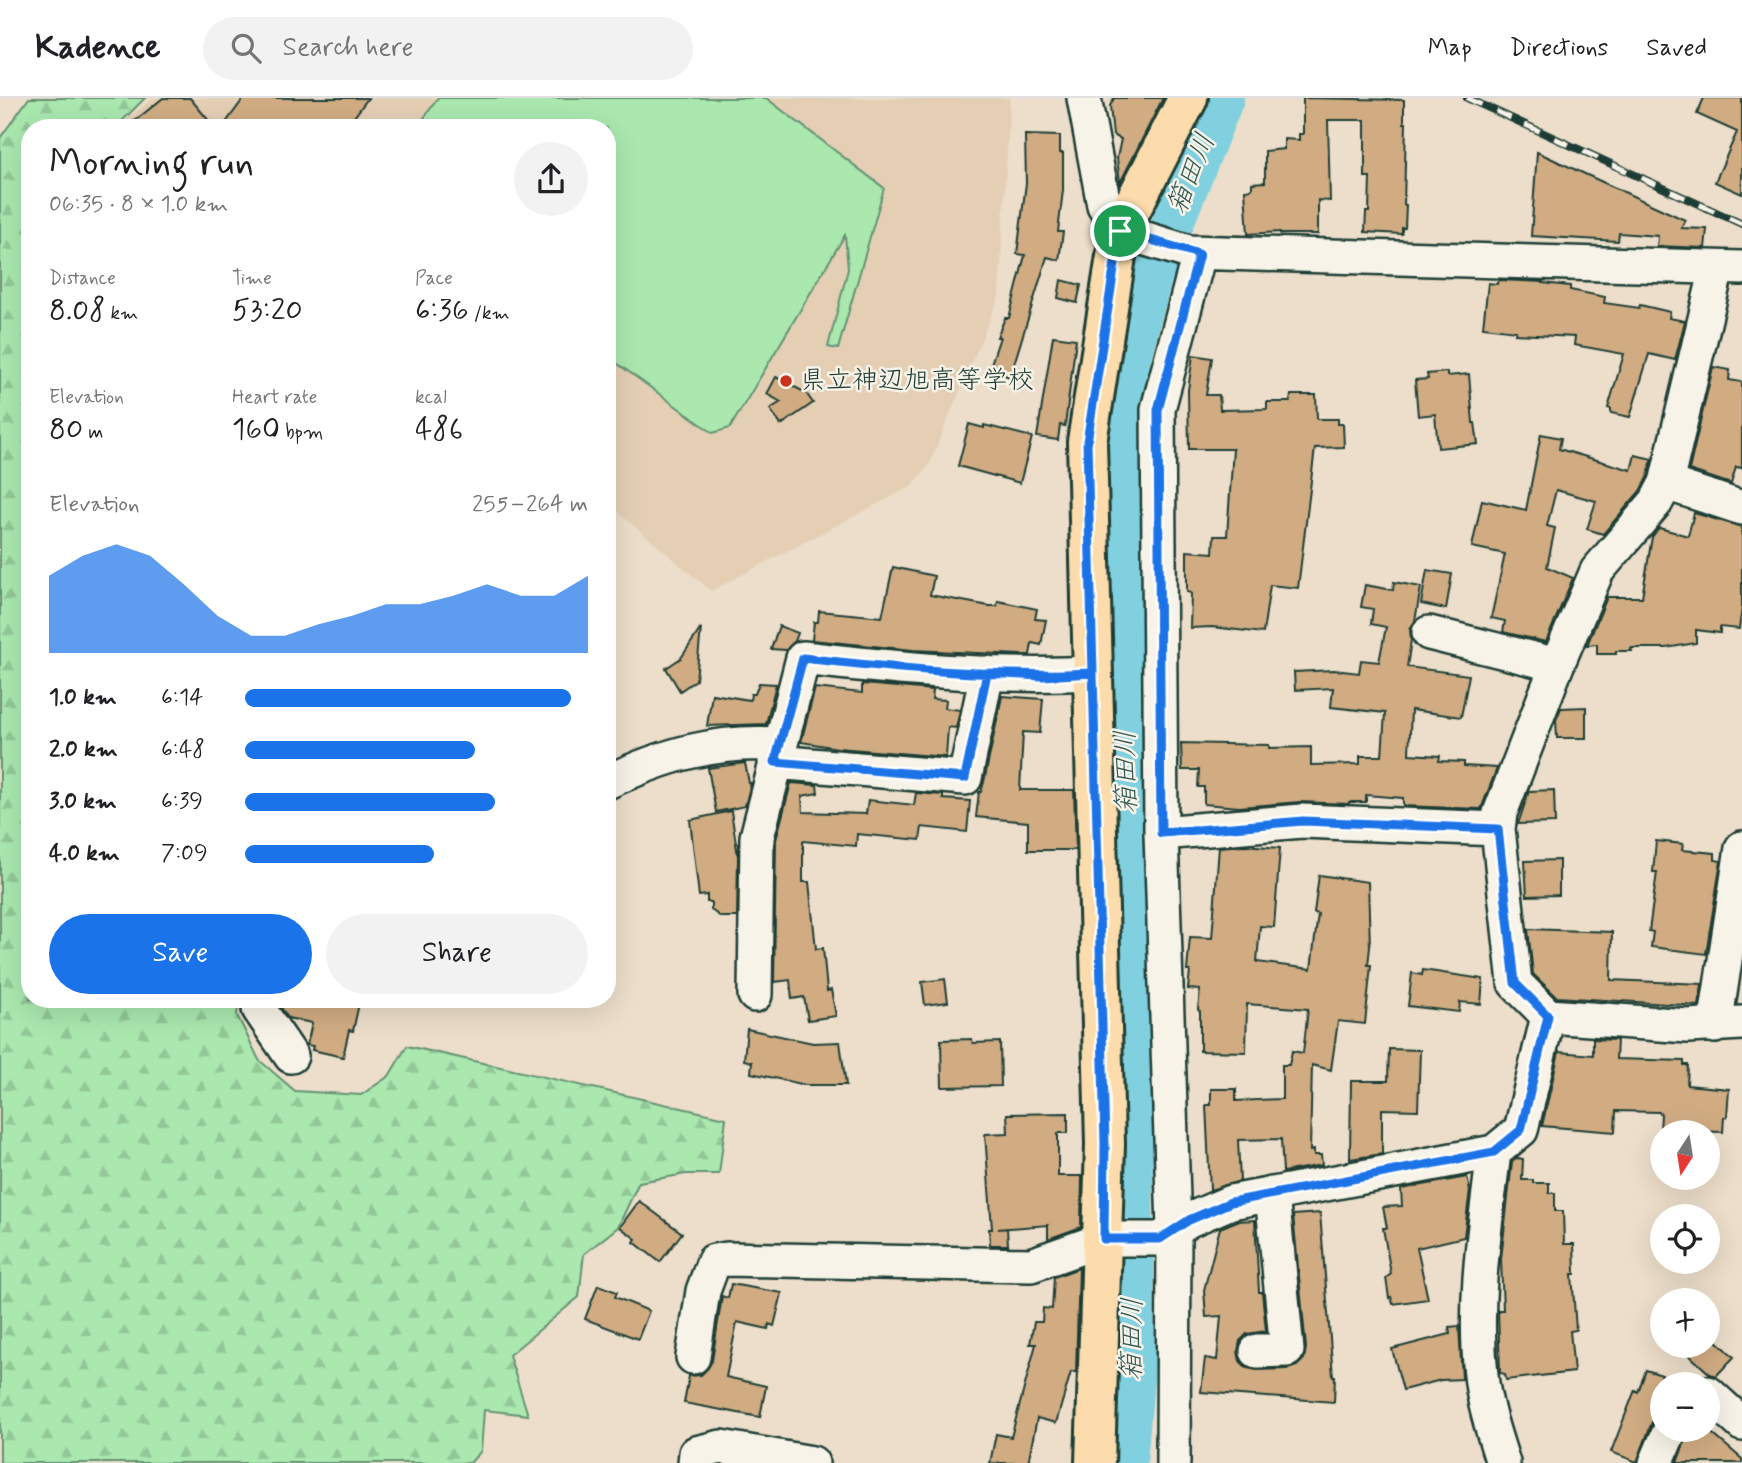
<!DOCTYPE html>
<meta charset="utf-8">
<style>
body{margin:0;font-family:Mynerve,"Klee One",sans-serif;background:#f2f2f2;color:#202124;height:100vh;display:flex;flex-direction:column;font-size:26px;white-space:nowrap}
*{box-sizing:border-box;margin:0}
p{font-size:23px;color:#757577}
.icon{flex:none;width:38px;height:38px;fill:none;stroke:currentColor;stroke-width:2;stroke-linecap:round;stroke-linejoin:round}
.map{position:relative;flex:1;overflow:hidden}
.panel{position:absolute;left:21px;top:21px;width:595px;height:889px;display:flex;flex-direction:column;background:#fff;border-radius:28px;box-shadow:0 7px 28px #0002}
.panel>*{flex:none}
.needle{width:46px;rotate:192deg}
.tools{position:absolute;left:1650px;top:1022px;display:grid;gap:14px}
.tools a{display:grid;place-items:center;width:70px;height:70px;border-radius:50%;background:#fff;box-shadow:0 7px 28px #0002;font-size:35px}
.pin{position:absolute;display:grid;place-items:center;width:60px;height:60px;color:#fff;margin:-30px;border:4px solid #fff;border-radius:50%;box-shadow:0 2px 7px #0007}
.round{display:grid;place-items:center;flex:none;width:74px;height:74px;border-radius:37px;background:#f2f2f2}
.headline{display:flex;align-items:center;justify-content:space-between;height:119px;padding:0 28px}
h1{font-size:38px;font-weight:600;line-height:52px}
.metrics{display:grid;grid-template-columns:repeat(3,1fr);gap:10px;height:119px;padding:7px 28px}
.metrics div{display:grid;align-content:center}
.metrics b{font-size:30px;font-weight:600}
.metrics small{font-size:19px;font-weight:400}
.metrics p{font-size:19px}
.chart{height:196px;padding:14px 28px}
.chart p{display:flex;justify-content:space-between}
.chart svg{width:100%;height:126px;margin-top:7px;fill:#1a73e8;opacity:.7}
.action{display:flex;gap:14px;margin-top:auto;padding:14px 28px}
.action a{flex:1;height:80px;border-radius:42px;background:#1a73e8;color:#fff;font-size:28px;font-weight:600;line-height:80px;text-align:center}
.action a+a{background:#f2f2f2;color:#202124}
ul{padding:0 28px;list-style:none;font-size:23px}
li{display:grid;grid-template-columns:112px 84px 1fr;align-items:center;height:52px}
li i{height:18px;border-radius:9px;background:#1a73e8}
header{display:flex;align-items:center;gap:42px;box-sizing:border-box;height:98px;padding:0 35px;background:#fff;border-bottom:2px solid #e0e0e0}
header strong{font-size:33px}
nav{display:flex;gap:38px;margin-inline-start:auto;font-size:24px}
.search{width:490px;height:63px;background:#f2f2f2;display:flex;align-items:center;gap:18px;box-sizing:border-box;padding:0 24px;border-radius:38px;color:#757577;font-size:26px}
.map>svg:first-child{display:block}
.built{fill:#e4cfb5}
.green{fill:#aae8af;stroke:#649272;stroke-width:2}
.forest{fill:url(#forest-firs);stroke:#649272;stroke-width:2}
.lines{fill:none;stroke-linecap:round;stroke-linejoin:round}
.river{stroke:#81d0df;stroke-width:42}
.building{fill:#d1ac83;stroke:#1f3d34;stroke-width:2}
.minor-casing{stroke:#1f3d34;stroke-width:38}
.major-casing{stroke:#1f3d34;stroke-width:44}
.minor{stroke:#f7f3e8;stroke-width:33}
.major{stroke:#fcdcac;stroke-width:38}
.rail-casing{stroke:#1f3d34;stroke-width:8}
.rail{stroke:#f7f3e8;stroke-width:5;stroke-dasharray:16;stroke-linecap:butt}
.route-casing{stroke:#fff;stroke-width:14}
.route{stroke:#1a73e8;stroke-width:9}
.poi-dot{fill:#c8321e;stroke:#f7f3e8;stroke-width:2.5}
.labels{text-anchor:middle;dominant-baseline:central;stroke-width:5;stroke-linejoin:round;paint-order:stroke}
.poi-label{font-size:26px;fill:#1f3d34;stroke:#f7f3e8;text-anchor:start}
.water-label{font-size:28px;font-style:italic;fill:#335a56;stroke:#f7f3e8}
</style>
<header>
<strong>Kadence</strong>
<div class="search"><svg class="icon" aria-label="search" viewBox="0 0 24 24"><circle cx="10" cy="10" r="6"/><path d="M15 15l6 6"/></svg>Search here</div>
<nav><a>Map</a><a>Directions</a><a>Saved</a></nav>
</header>
<div class="map">
<svg width="1742" height="1365" viewBox="0 0 1742 1365">
<defs>
<pattern id="forest-firs" width="22" height="20" patternUnits="userSpaceOnUse" patternTransform="scale(1.75)"><rect width="22" height="20" fill="#aae8af"/><path d="M5 1l3.5 6h-7zM16 11l3.5 6h-7z" fill="#92c897"/></pattern>
</defs>
<rect width="100%" height="100%" fill="#ecdeca"/>
<filter id="ink" filterUnits="userSpaceOnUse"><feTurbulence type="fractalNoise" baseFrequency=".0143" numOctaves="2"/><feDisplacementMap in="SourceGraphic" scale="14" xChannelSelector="R" yChannelSelector="G"/><feConvolveMatrix kernelMatrix="1 2 1 2 8 2 1 2 1" color-interpolation-filters="sRGB"/></filter>
<g filter="url(#ink)">
<path class="built" d="M154,0H1010L999,199L929,367L912,388L711,493L607,405V30H115Z"/>
<path class="green" d="M438,0H766L884,90L838,251L828,249L848,171L845,137L730,330L713,335L607,258V30H417Z"/>
<path class="forest" d="M29,0H145L115,30H30V901H239L237,917L259,962L295,993L361,997L389,978L407,948L726,1020L719,1076H686L639,1084L618,1129L584,1156L579,1199L509,1257L528,1317L484,1312L481,1353L470,1365H0V40Z"/>
<g class="lines">
<path class="river" d="M1126,1365L1134,1268L1124,429L1129,262L1151,179L1223,0"/>
</g>
<path class="building" d="M163,0H190L215,30H126Z
M244,0H368L346,30H222Z
M1114,0H1163L1120,85L1117,60L1121,41L1113,37L1110,8Z
M1303,0L1404,2V25H1406L1404,107H1406L1405,130H1402V136L1365,134L1366,114H1369L1370,79H1365V22H1328L1330,103L1318,102V136H1280V134L1248,136L1245,92L1252,91V85L1265,84V53L1284,51V41L1299,42V36H1303Z
M1704,0H1742V96L1715,84L1737,34L1697,16Z
M1025,37L1060,38V55H1063V92L1058,134H1063L1059,162L1047,159L1010,279L989,272L1000,239H997L1005,220H1009L1025,157L1017,156L1026,85Z
M1537,54L1685,122L1681,130L1707,131L1705,150L1657,148L1658,138L1619,135L1618,143L1531,138Z
M1061,182L1081,187L1077,205L1058,200Z
M1498,182L1543,184V185L1570,188V192L1605,199L1604,205L1639,210L1640,207L1670,214L1669,220L1685,223L1675,262L1649,256L1630,319L1611,315V311L1608,310L1624,256L1574,247L1575,239L1515,236L1516,233L1483,229L1488,185L1497,186Z
M1053,238L1076,241L1065,328L1060,327L1058,342L1037,339Z
M1193,257L1212,260L1206,297H1219L1220,312L1267,311V304H1290L1291,297H1316L1317,321H1338V326H1343L1344,349L1315,350L1298,490L1270,487L1263,535L1212,529L1190,530L1191,495L1187,494V453L1213,455L1214,438H1227L1233,351H1189L1188,292Z
M1713,269L1730,272L1729,282L1742,284V370L1736,369L1731,386L1689,372Z
M1447,274V278L1469,276L1473,325H1475L1478,346L1438,350L1435,316L1418,318L1415,282L1428,281L1427,276Z
M776,279L806,295L813,305L781,327L770,311L781,304L767,296Z
M969,326L984,330V327L1032,339L1020,385L958,368Z
M1541,336L1561,340L1559,351L1631,372L1635,357L1652,361L1648,378L1640,393L1603,436L1587,431L1596,403L1556,392L1547,428L1555,430L1547,469L1573,480L1546,544L1503,534L1505,523L1491,520L1505,456L1472,449L1482,402L1526,412Z
M1694,415L1742,429V510L1739,531L1720,529V535L1696,532V545L1666,550H1631L1632,553H1616V556H1597V546L1587,547L1607,499H1642L1652,439L1659,430L1688,438Z
M893,469L934,478L930,497L989,508H997L998,503L1037,511L1035,521L1046,522L1041,547L1032,545L1030,557H1021L913,552L812,542L814,524H818L819,513L882,519Z
M1427,472L1452,476L1446,511L1421,506Z
M1394,484L1421,489L1415,523L1410,531L1411,542L1407,569L1469,577L1461,619L1411,612L1409,656L1440,658L1439,663L1464,664V668L1497,670L1481,711L1403,708V700L1366,697V704H1349V706L1300,704L1239,709L1204,706V689H1198L1199,672H1182L1181,645L1269,647V650L1311,649V667L1360,666V658H1382L1385,615L1331,609L1333,590L1295,592L1294,574L1334,572L1359,575L1361,562L1379,564L1386,529L1371,526L1373,511L1361,509L1365,487L1393,492Z
M779,528L798,535L795,543L786,552L771,551Z
M701,530L696,582L680,593L666,570L681,560Z
M759,585L776,586L766,626L707,628L712,596L750,602L751,596H755Z
M862,586L933,592L932,601L946,602L945,610L960,612L956,630L948,629L946,659L838,650L801,644L815,590L862,595Z
M1002,598L1043,601L1040,635L1023,634L1020,692H1074L1076,752H1028V724L976,719L979,694H981L984,684Z
M1586,609V640H1557L1556,622L1561,610Z
M745,665L749,685H751L745,708L716,714L708,670Z
M791,685L817,687L818,695L802,698L803,714L866,716L868,702L914,707L916,695L943,697V701L970,703L967,734L922,729L920,742L857,736L856,748L803,743V784H809L816,851L823,850L827,893L831,892L836,918L808,922L804,899L792,901L790,882L774,884L776,742Z
M1554,692L1555,725L1518,726L1529,693Z
M731,713L738,758L737,819H721L711,812V804H707V797L699,798L690,722Z
M1656,743L1683,746L1682,752L1715,755V762L1721,763L1706,856L1651,849L1653,834L1649,833L1657,774H1653Z
M1244,747L1280,750L1274,829L1260,828L1257,864L1311,871L1318,816L1314,815L1319,777L1368,784L1370,849L1368,867H1371L1365,926L1338,923L1331,972L1312,967L1310,1053L1314,1052V1057H1321L1322,1067L1283,1074L1281,1041L1238,1042L1240,1083L1210,1092L1206,1007H1211V991H1236V1003L1282,1001V967H1289L1292,953L1303,955L1308,911L1247,906L1246,954L1200,953V913L1198,912L1200,892L1188,891L1190,873H1187L1190,839L1212,840L1219,749Z
M1559,762V797L1527,798L1525,763Z
M1528,831L1612,834L1611,882L1702,886L1699,908L1557,899L1533,876Z
M1423,872L1483,881L1481,906L1460,904L1459,914L1408,908L1412,875L1422,877Z
M945,881L948,904L925,907L922,884Z
M278,901H301L318,905L319,901H360L353,933L349,932L343,959L312,952L313,948L307,947L312,925L288,920L278,905Z
M747,931L813,945L840,944L846,987H806L751,975L752,964L744,962Z
M972,941L973,945L1000,944L1001,988L942,989L941,942Z
M1593,941L1617,942L1616,961L1684,963V967H1688L1687,987L1729,991L1727,1019H1724L1723,1034L1660,1032L1661,1016L1659,1014L1616,1013L1615,1034L1542,1028L1559,954L1593,957Z
M1389,951L1420,952L1418,1012L1382,1011V1056L1350,1061L1351,983H1388Z
M1068,1015V1035H1058V1078H1082L1081,1129L1048,1141V1127L998,1131L1007,1130L1008,1147H990L989,1131H992L985,1036L1008,1035L1007,1016Z
M1517,1060L1523,1061L1522,1082H1533V1085H1549V1095H1555V1113H1563L1564,1146H1574L1575,1176H1572L1576,1232L1570,1233L1574,1274L1506,1282L1505,1276L1500,1275L1498,1212H1503L1501,1161L1512,1064Z
M1467,1079L1470,1092L1464,1139L1417,1150L1428,1201L1393,1206L1391,1199L1389,1200L1386,1180L1391,1176L1383,1130H1387L1383,1109L1402,1108L1401,1091Z
M639,1103L682,1135L660,1164L634,1144L636,1141L620,1129Z
M1320,1115L1333,1278H1335L1334,1304L1201,1294L1205,1260L1217,1262L1221,1218L1206,1219L1204,1192L1220,1130L1237,1123L1255,1122L1259,1194H1262L1266,1233L1247,1236L1240,1243L1238,1253L1240,1263L1247,1270L1257,1272L1288,1271L1297,1268L1304,1261L1306,1250L1293,1117Z
M1079,1170L1076,1274H1071L1056,1325L1037,1320L1028,1365H990L996,1336L1011,1339L1036,1246H1030L1034,1224H1042L1043,1210L1052,1211L1054,1179Z
M731,1186L782,1195L774,1228L769,1226L768,1231L737,1224L726,1279L766,1288L760,1319L684,1305L689,1278L701,1277L708,1270L712,1263L722,1198L728,1200Z
M598,1187L617,1194L615,1199L649,1213L638,1241L585,1221Z
M1459,1228L1462,1281L1441,1282L1403,1292L1392,1251L1450,1236L1449,1229Z
M1712,1238L1734,1259L1716,1278L1710,1276L1679,1248H1708V1242Z
M1646,1272L1662,1277V1315L1652,1324L1637,1364L1611,1354L1635,1292L1638,1294Z
M1689,1332H1708L1742,1361V1365H1677Z"/>
<g class="lines">
<g class="minor-casing">
<path id="minor" d="M1084,0L1104,107L1120,133L1189,154L1742,170
M1717,170L1666,385L1656,404L1597,473L1557,567L1500,715L1498,731L1515,885L1548,918L1688,928L1742,925
M1666,385L1742,410
M1429,535L1557,567
M775,664L965,680L987,575
M607,684C665,657 715,642 779,646
M1161,735L1302,723L1498,731
M755,897L757,739L803,560C899,571 997,580 1093,575
M259,901V911L291,958
M1715,928L1742,750
M1494,1054C1485,1129 1473,1202 1481,1277C1484,1307 1494,1336 1503,1365
M1257,1253L1287,1252L1272,1096
M693,1259L703,1193L714,1163L727,1161L1031,1167L1104,1141H1160L1189,1122L1231,1104L1494,1054L1521,1032L1548,918
M1708,1295L1742,1326
M695,1365L696,1355L721,1349L812,1365
M1173,1365L1174,1131L1161,735L1158,311L1199,156
M1656,1365L1670,1332"/>
</g>
<g class="major-casing">
<path id="major" d="M1095,1365L1105,1046L1087,344L1120,133L1188,0"/>
</g>
<use href="#minor" class="minor"/>
<use href="#major" class="major"/>
<g class="rail-casing">
<path id="rail" d="M1467,0L1742,126"/>
</g>
<use href="#rail" class="rail"/>
</g>
</g>
<g class="lines" filter="url(#ink)">
<g class="route-casing">
<path id="route" d="M1120,133L1087,344L1093,575C997,580 899,571 803,560L775,664L965,680L987,575L1042,578L1093,575L1105,1046L1104,1141H1160L1189,1122L1231,1104L1494,1054L1521,1032L1548,918L1515,885L1498,731L1303,723L1161,735L1158,312L1199,156L1120,133"/>
</g>
<use href="#route" class="route"/>
</g>
<circle class="poi-dot" cx="786" cy="283" r="7"/>
<g class="labels">
<g class="poi-label">
<text x="800" y="283">県立神辺旭高等学校</text>
</g>
<g class="water-label">
<text transform="translate(1192 76) rotate(-68)">箱田川</text>
<text transform="translate(1127 674) rotate(-91)">箱田川</text>
<text transform="translate(1133 1241) rotate(-89)">箱田川</text>
</g>
</g>
</svg>
<div class="tools">
<a><svg class="needle" viewBox="-14 -14 28 28"><path d="M0-13l5 13h-10z" fill="#e53935"/><path d="M0 13l5-13h-10z" fill="#757577"/></svg></a>
<a><svg class="icon" aria-label="locate" viewBox="0 0 24 24"><circle cx="12" cy="12" r="6"/><path d="M12 2v4M12 18v4M2 12h4M18 12h4"/></svg></a>
<a>+</a>
<a>−</a>
</div>
<div class="pin" style="left:1120px;top:133px;background:#1e9e55"><svg class="icon" aria-label="arrive" viewBox="0 0 24 24"><path d="M6 21V4h12l-3 4 3 4H6"/></svg></div>
<section class="panel">
<div class="headline"><div><h1>Morning run</h1><p>06:35 · 8 × 1.0 km</p></div><a class="round"><svg class="icon" aria-label="share" viewBox="0 0 24 24"><path d="M12 15V3M7 8l5-5 5 5M5 13v7h14v-7"/></svg></a></div>
<div class="metrics">
<div><p>Distance</p><b>8.08<small> km</small></b></div>
<div><p>Time</p><b>53:20</b></div>
<div><p>Pace</p><b>6:36<small> /km</small></b></div>
</div>
<div class="metrics">
<div><p>Elevation</p><b>80<small> m</small></b></div>
<div><p>Heart rate</p><b>160<small> bpm</small></b></div>
<div><p>kcal</p><b>486</b></div>
</div>
<div class="chart"><p><span>Elevation</span>255–264 m</p>
<svg viewBox="0 0 160 44" preserveAspectRatio="none"><path d="M0 44V17L10 10L20 6L30 10L40 20L50 31L60 38L70 38L80 34L90 31L100 27L110 27L120 24L130 20L140 24L150 24L160 17V44z"/></svg>
</div>
<ul>
<li><b>1.0 km</b>6:14<i style="width:95%"></i></li>
<li><b>2.0 km</b>6:48<i style="width:67%"></i></li>
<li><b>3.0 km</b>6:39<i style="width:73%"></i></li>
<li><b>4.0 km</b>7:09<i style="width:55%"></i></li>
</ul>
<div class="action"><a>Save</a><a>Share</a></div>
</section>
</div>
